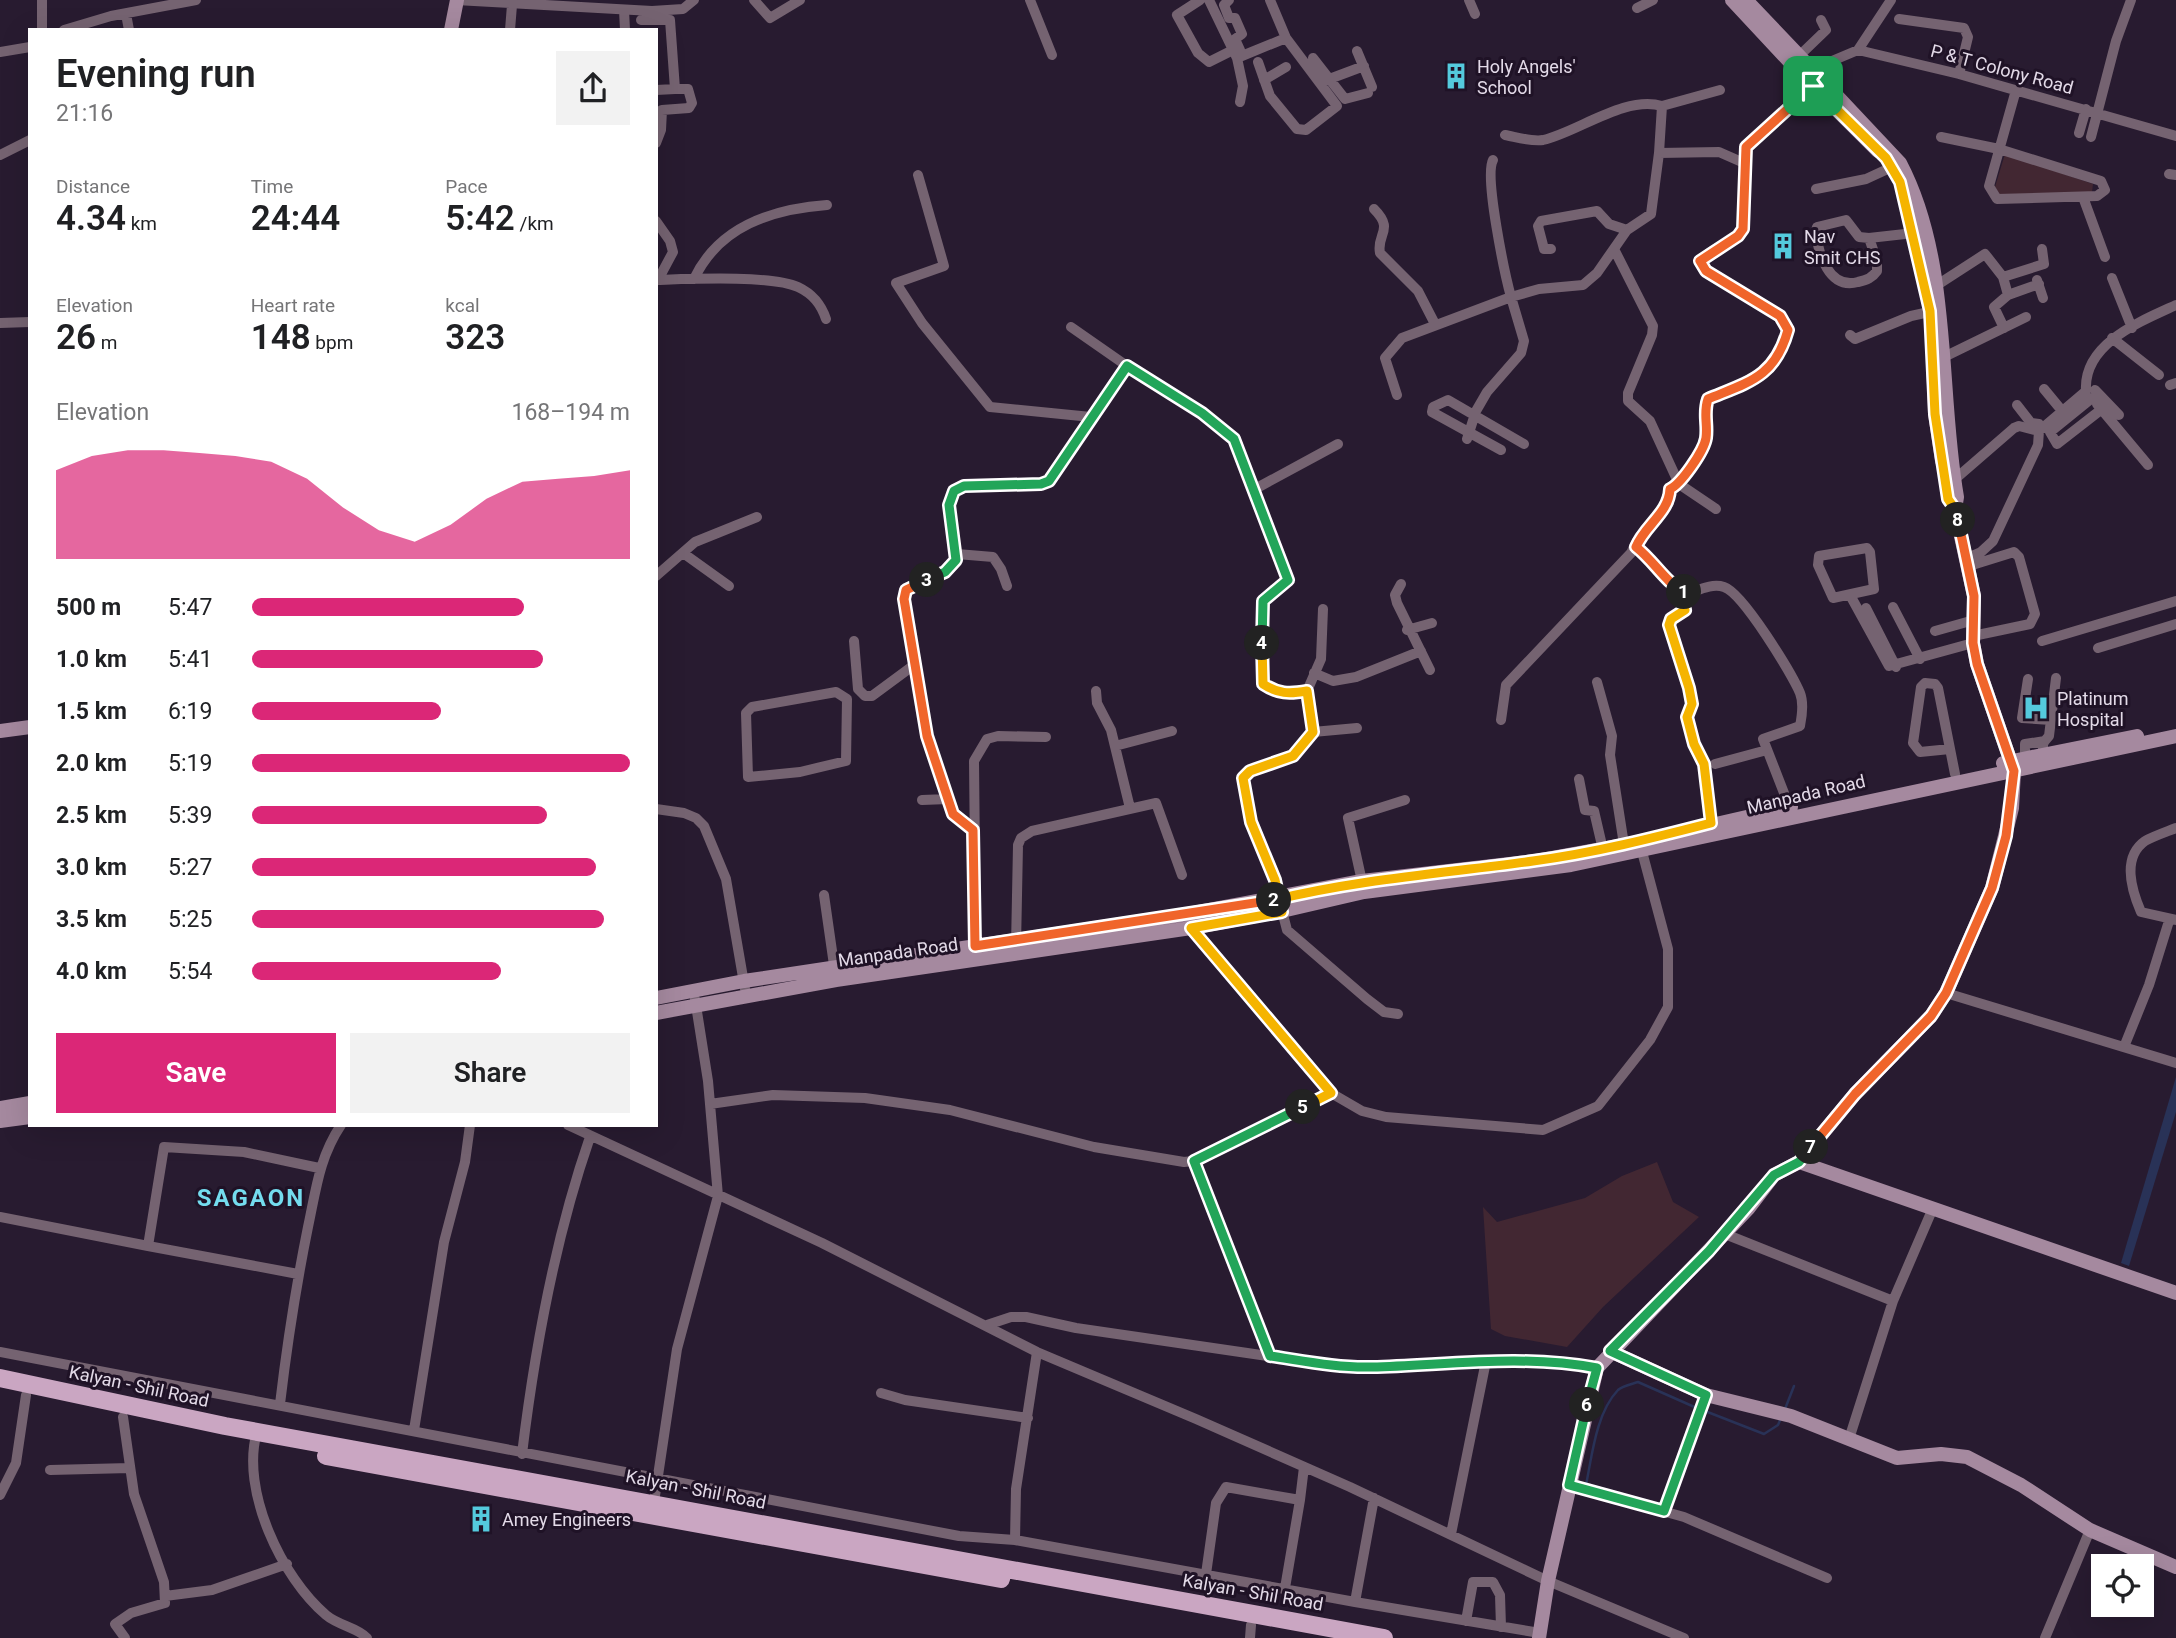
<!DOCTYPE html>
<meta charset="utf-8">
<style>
body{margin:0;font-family:Roboto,sans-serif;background:#f2f2f2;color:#202124;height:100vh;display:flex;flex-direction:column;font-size:26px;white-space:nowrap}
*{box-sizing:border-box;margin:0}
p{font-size:23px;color:#757577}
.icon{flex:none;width:38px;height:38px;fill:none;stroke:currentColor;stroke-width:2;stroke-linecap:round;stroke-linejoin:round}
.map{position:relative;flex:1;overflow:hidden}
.details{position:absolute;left:28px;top:28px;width:630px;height:1099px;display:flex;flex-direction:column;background:#fff;border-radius:0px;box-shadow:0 7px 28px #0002}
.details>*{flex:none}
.fabs{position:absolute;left:2091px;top:1554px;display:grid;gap:14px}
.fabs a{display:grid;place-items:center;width:63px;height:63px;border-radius:0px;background:#fff;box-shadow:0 7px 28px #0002;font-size:35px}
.pin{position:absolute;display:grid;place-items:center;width:60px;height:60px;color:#fff;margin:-30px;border-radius:14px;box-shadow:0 4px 10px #0006}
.km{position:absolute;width:35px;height:35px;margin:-18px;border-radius:50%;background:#222;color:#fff;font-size:19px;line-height:35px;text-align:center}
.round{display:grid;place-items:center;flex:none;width:74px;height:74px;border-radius:0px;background:#f2f2f2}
.summary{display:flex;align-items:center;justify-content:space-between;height:119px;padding:0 28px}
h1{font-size:38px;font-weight:600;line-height:52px}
.stats{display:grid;grid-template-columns:repeat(3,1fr);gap:10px;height:119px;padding:7px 28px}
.stats div{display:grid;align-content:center}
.stats b{font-size:35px;font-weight:600}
.stats small{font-size:19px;font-weight:400}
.stats p{font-size:19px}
.chart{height:196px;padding:14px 28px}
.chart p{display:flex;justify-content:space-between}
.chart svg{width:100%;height:126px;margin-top:7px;fill:#db2777;opacity:.7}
.primary-button{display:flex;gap:14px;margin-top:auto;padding:14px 28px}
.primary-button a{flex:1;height:80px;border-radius:0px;background:#db2777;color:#fff;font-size:28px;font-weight:600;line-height:80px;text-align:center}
.primary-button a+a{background:#f2f2f2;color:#202124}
ul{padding:0 28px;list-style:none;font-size:23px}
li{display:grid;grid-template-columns:112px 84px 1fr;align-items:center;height:52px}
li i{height:18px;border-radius:9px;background:#db2777}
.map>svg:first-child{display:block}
.green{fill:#422732}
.water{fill:#293257}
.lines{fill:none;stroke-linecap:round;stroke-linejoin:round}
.stream{stroke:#293257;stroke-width:2.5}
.street{stroke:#756371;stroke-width:10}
.secondary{stroke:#a5899f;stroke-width:14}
.primary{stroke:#caa6c2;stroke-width:18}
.split-1-casing{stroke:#fff;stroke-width:14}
.split-2-casing{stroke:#fff;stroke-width:14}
.split-3-casing{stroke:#fff;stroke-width:14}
.split-4-casing{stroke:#fff;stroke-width:14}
.split-5-casing{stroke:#fff;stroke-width:14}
.split-6-casing{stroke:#fff;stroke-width:14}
.split-7-casing{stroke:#fff;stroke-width:14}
.split-8-casing{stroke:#fff;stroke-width:14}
.split-9-casing{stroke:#fff;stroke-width:14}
.split-1{stroke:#f0652b;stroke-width:9}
.split-2{stroke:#f5b400;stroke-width:9}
.split-3{stroke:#f0652b;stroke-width:9}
.split-4{stroke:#22a559;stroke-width:9}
.split-5{stroke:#f5b400;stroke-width:9}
.split-6{stroke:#22a559;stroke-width:9}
.split-7{stroke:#22a559;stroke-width:9}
.split-8{stroke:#f0652b;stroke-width:9}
.split-9{stroke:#f5b400;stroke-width:9}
.labels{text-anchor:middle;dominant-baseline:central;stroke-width:6;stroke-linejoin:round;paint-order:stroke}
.poi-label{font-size:18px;fill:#e3dae8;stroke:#1f1226;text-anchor:start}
.street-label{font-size:18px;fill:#e3dae8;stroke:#1f1226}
.district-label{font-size:24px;font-weight:bold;letter-spacing:2px;fill:#74dcee;stroke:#1f1226}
</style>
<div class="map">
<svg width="2176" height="1638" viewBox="0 0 2176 1638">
<rect width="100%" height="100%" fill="#281b30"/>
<path class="green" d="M2005,154L2093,184L2092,192L2000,195L1995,187Z
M1657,1162L1673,1202L1699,1217L1603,1307L1567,1347L1505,1336L1491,1329L1483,1207L1497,1222L1585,1198L1622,1176Z"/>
<path class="water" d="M2176,1077V1112L2129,1266L2121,1263Z"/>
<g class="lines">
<path class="stream" d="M1785,1409L1794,1386
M1705,1411L1764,1434L1778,1425L1781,1418
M1586,1485C1592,1456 1596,1413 1618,1390C1622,1386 1632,1384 1638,1382L1699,1409"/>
<path class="street" d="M42,0V30
M456,0L652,11L683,9L694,0
M754,0L770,18L800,0
M1030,0L1052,55
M1200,0L1177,15L1198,53L1209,62L1233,50
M1209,0L1237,58L1286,38L1270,0
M1229,0L1224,5L1229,18H1235L1242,34L1235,39L1240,50
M1469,0L1475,14
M1637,8L1653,0
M624,10L625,30
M126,14L129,30
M1899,19L1964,28L1968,37L1959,74
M641,20H670L675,89H688L692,103L689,108L662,110L661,130L656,143
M64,30L111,16L196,0
M510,30L512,5
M1858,50L1891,0
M1357,51L1372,87
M0,52L30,47
M1799,56L1826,30L1821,20
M1237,58L1243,86L1240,102
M1313,58L1345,99L1368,93
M1258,62L1270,96L1297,129L1306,130L1337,106L1286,38
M1820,66L1858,50L1959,74L2176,136
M1264,80L1286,67
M1324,81L1364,66
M656,90L675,89
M1662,106L1720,90
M2079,133L2086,109
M1505,135C1516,137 1532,142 1543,140C1578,132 1625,95 1662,106L1659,153L1719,152L1744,163L1746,147L1813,86
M1941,137L1999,149L2101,181L2105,190L2097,196L1997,199L1989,186L2016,90
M2091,137L2116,41L2131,0
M0,155L30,140
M1493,160C1484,176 1505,275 1511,297L1539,289L1583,285L1597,273L1627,230L1651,214L1659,153
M2169,174L2176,175
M918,175L944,266L896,283L922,323L990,407L1091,417
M1816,189L1866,179L1892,167
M2083,197L2105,257
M1374,209C1395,230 1376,234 1380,253L1418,291L1435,324
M656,221L670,241L673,252L658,280
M1869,238L1859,237L1846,220L1817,227L1816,231C1818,254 1829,290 1858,282C1867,280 1872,278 1877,271V261L1869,238L1914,233
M1551,249H1544L1538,226L1541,221L1597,211L1609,224L1627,230
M1614,249L1653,326L1652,335L1628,393V401L1650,421L1679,484
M2003,277L2044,264L2042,249
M2112,278L2132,328
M694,279C719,226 772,209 827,205
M656,280C689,279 771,275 798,287C813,294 821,304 826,319
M2037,280L2043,298
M1931,289L1985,254L2003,277L2008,295L1994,307L2004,328
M2008,295L2039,284
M0,323L30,322
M1071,327L1127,366
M1850,335L1855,339L1911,316L1938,310
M2112,338L2159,375
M1937,357H1944L2026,317
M2170,385L2176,383
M2044,389L2063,412
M2095,390L2119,415
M1397,395L1385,358L1402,338L1511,297L1524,341L1521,353L1487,392L1476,411L1467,439
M2092,398L2050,432L2057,444L2102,409
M2097,404L2148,465
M2017,405L2031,423L2039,424
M1501,450L1432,412L1433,407L1448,400L1524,444
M1954,480L2014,428L2019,426L2039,431L2086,391C2083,344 2139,322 2176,305
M1679,484L1706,441L1704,410L1708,399C1749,382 1775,377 1788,330C1784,304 1718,288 1700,264C1706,247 1734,245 1743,229L1744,163
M1255,489L1338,444
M1636,547C1655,562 1666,582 1687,594C1699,590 1712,583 1724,587C1743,593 1792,674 1800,693C1804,703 1802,716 1800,726L1763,739L1784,793L1788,815
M1867,548L1870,552L1874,589L1833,598L1818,565L1819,556Z
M683,553L729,586
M957,554L993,557L1001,569L1007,586
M1967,558L1981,552L1993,541L2038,445L2039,431
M1969,566L2014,552L2019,557L2035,614L2030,624L1973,636
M656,576L695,542L757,517
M1401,584L1395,595L1397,603L1430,670
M1687,594L1682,596L1685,610L1671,619L1669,625L1689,688L1692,704L1687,717L1694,744L1704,764L1712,833
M1850,595L1889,666L1973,643
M1893,607L1920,659
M1866,608L1896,667
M1323,609L1321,659L1307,691L1313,732L1293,756L1250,771L1243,778L1251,822L1274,880L1287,930L1367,999L1384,1012L1398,1014
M1407,630L1432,623
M1935,631L1974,620
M854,641L858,689L865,696H872L914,665
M2042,641L2176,601
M2098,648L2176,624
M1314,673L1333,681L1356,677L1421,651
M2028,679L2022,718L2051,720
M1597,682L1612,736L1610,755L1625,851
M1096,691L1097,703L1111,730L1130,808
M836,692L847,699L846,761L800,772L748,777L746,713L752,707Z
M1501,720L1506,685L1631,553L1639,537L1669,503L1670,489L1679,484L1716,509
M1313,732L1357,728
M1115,746L1172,731
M1950,749L1920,752L1913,743L1921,687L1925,683L1935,684L1938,688L1955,774
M2043,754V743L2049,736L2056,678
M2025,763V744L2045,741
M1715,764L1767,750
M1579,779L1585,810L1594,811L1604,854
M922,800L948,799
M656,809L684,813L696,818L704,826L726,879L745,989
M2176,828C2166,832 2154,836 2145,841C2121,858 2132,891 2141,912L2176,920
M973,829L953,814L927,735L904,599L906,590L945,571L956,560L949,505C949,494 955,491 964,486L1041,484L1049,481L1127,366L1202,413L1234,439L1288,580L1263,601V684L1275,692L1307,691
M1363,886L1348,818L1405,800
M824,895L835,972
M1190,923L1191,928L1331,1093L1362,1111L1386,1117L1543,1130L1598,1106L1650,1040L1668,1007V949L1640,844
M1016,946L1018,845L1021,838L1032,831L1156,803L1182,875
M976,953L974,761L987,739L998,736L1046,737
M1946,993L2176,1063
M2124,1047L2149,985L2169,921
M710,1104L773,1095L865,1098L950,1110L1094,1147L1184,1162L1193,1161
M568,1125L822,1243L1037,1352L1196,1419L1350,1487L1548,1581L1684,1638
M0,1217L148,1246
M1725,1234L1893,1301L1933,1208
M298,1274L148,1246L164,1147L244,1152L319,1168
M987,1325L1011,1317H1026L1076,1328L1329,1365C1418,1370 1508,1351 1597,1368
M0,1352L959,1536L1015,1540L1355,1602L1374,1498
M1270,1356L1193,1161L1331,1093
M881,1393L905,1400L1028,1418
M280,1404C287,1345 296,1286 308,1227C316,1190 319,1158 341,1125
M123,1417L134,1494L164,1582L165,1603L131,1613L115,1624L125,1638
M414,1430L444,1242L465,1162L470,1125
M257,1432C240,1490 282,1578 326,1615C339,1626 357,1627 367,1638
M1849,1439L1893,1301
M522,1454C535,1347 555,1238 590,1137
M50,1470L130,1468
M1569,1485L1684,1517L1827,1578
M0,1495L16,1463L26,1395
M653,1509L677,1349L718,1196L708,1081L695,999
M1664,1511L1706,1395
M1451,1534L1486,1361
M1015,1540L1016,1489L1037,1352
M1206,1574L1216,1503L1226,1487L1300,1500L1304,1467
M1285,1588L1300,1500
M165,1596L212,1590L287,1564
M1355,1602L1540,1633
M1466,1621L1473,1582H1493L1500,1595L1501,1627
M1250,1638L1251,1625
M2045,1638L2090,1530"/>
<path class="secondary" d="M1732,0L1801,74
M1746,0L1807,64
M451,30L457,0
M1801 74a11 11 0 1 1 22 0a11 11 0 1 1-22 0Z
M1813,86L1878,151
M1907,205L1930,308
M1932,328L1935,414L1942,461
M0,731L30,727
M2003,763L2137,736
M656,998L744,981L1188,914L1362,881L1536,861L1624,845L1791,807
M656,1013L836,980L1191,928L1282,911L1364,892L1571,865L2176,736
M0,1108L30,1103
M0,1121L30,1117
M1799,1162L2176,1293
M1610,1351L1706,1395L1791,1416L1897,1458L1941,1454L1967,1457L2021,1485L2090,1530L2176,1567
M1539,1638L1548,1581L1597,1368L1748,1209L1774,1175L1799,1162L1855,1094L1931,1016L1946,993L1992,888L2012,808L2014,771L1977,664L1973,643L1974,596L1955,509L1957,497C1938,390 1952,262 1900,163L1822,80"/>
<path class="primary" d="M0,1378L225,1426L1384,1638
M326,1456L1001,1579"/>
</g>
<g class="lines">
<g class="split-1-casing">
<path id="split-1" d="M1684,592C1665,582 1654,561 1636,547C1645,525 1669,513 1670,489C1681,484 1704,451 1706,438C1708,424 1703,413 1708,399C1749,382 1775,377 1788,330L1780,316L1706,271L1700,261L1738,236L1743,229L1746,147L1813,86"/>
</g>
<g class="split-2-casing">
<path id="split-2" d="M1274,900C1360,879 1446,873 1533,861C1594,853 1653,838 1711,823L1704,764L1694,744L1687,717L1692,704L1689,688L1669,625L1671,619L1685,610L1681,599L1687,594L1684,592"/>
</g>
<g class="split-3-casing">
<path id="split-3" d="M927,580L906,590L904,599L927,736L953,814L973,830L975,946L1274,900"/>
</g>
<g class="split-4-casing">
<path id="split-4" d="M927,580L945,572L956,560L949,505L954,491L964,486L1041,484L1049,481L1127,366L1202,413L1234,439L1288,580L1263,601L1262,643"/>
</g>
<g class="split-5-casing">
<path id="split-5" d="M1262,643L1263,684C1278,694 1289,694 1307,691L1313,732L1293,756L1250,771L1243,778L1251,822L1275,880L1282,912L1191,928L1331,1093L1303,1107"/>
</g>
<g class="split-6-casing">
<path id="split-6" d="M1303,1107L1194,1161L1270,1356C1304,1361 1338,1368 1372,1367C1447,1365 1522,1354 1597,1368L1587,1405"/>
</g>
<g class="split-7-casing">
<path id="split-7" d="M1587,1405L1569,1485L1664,1511L1706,1395L1610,1351L1709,1251L1774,1175L1799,1162L1811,1147"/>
</g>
<g class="split-8-casing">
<path id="split-8" d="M1811,1147L1855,1094L1931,1016L1946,993L1992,888L2006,836L2014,771L1977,664L1973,643L1974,596L1958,520"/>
</g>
<g class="split-9-casing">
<path id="split-9" d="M1813,86L1886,158L1900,182L1930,311L1935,414L1948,499L1955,509L1958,520"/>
</g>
<use href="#split-1" class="split-1"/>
<use href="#split-2" class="split-2"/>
<use href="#split-3" class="split-3"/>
<use href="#split-4" class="split-4"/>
<use href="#split-5" class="split-5"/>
<use href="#split-6" class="split-6"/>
<use href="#split-7" class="split-7"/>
<use href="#split-8" class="split-8"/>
<use href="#split-9" class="split-9"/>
</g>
<defs>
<g id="building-bare" transform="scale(2.1)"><path d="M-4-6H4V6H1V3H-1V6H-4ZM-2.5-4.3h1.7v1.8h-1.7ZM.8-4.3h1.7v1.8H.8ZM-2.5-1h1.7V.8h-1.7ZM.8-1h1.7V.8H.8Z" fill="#54cadd" stroke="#1f1226" stroke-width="2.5" paint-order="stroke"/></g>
<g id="hospital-bare" transform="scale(2.1)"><path d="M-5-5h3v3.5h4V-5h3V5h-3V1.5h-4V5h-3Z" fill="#54cadd" stroke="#1f1226" stroke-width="2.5" paint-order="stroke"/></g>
</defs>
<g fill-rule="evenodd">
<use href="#building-bare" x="1456" y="76"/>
<use href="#building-bare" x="1783" y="246"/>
<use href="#hospital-bare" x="2036" y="708"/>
<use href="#building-bare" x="481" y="1519"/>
</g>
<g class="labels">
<g class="poi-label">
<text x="1477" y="66">Holy Angels'<tspan x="1477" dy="21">School</tspan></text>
<text x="1804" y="236">Nav<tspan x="1804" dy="21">Smit CHS</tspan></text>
<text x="2057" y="698">Platinum<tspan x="2057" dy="21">Hospital</tspan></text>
<text x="502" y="1519">Amey Engineers</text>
</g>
<g class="street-label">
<text transform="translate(2002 69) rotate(15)">P &amp; T Colony Road</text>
<text transform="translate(1806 794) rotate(-13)">Manpada Road</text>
<text transform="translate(898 952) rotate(-8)">Manpada Road</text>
<text transform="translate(139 1386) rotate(12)">Kalyan - Shil Road</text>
<text transform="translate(696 1489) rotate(11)">Kalyan - Shil Road</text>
<text transform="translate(1253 1592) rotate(10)">Kalyan - Shil Road</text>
</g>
<g class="district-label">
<text x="251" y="1198">SAGAON</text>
</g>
</g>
</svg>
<div class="fabs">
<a><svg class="icon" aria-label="locate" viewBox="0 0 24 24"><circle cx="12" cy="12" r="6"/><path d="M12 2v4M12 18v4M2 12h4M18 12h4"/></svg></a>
</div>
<div class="pin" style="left:1813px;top:86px;background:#1e9e55"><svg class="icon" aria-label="arrive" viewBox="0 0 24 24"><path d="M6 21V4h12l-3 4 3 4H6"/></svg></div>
<b class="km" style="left:1684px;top:592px">1</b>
<b class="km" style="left:1274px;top:900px">2</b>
<b class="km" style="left:927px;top:580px">3</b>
<b class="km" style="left:1262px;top:643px">4</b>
<b class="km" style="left:1303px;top:1107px">5</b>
<b class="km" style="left:1587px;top:1405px">6</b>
<b class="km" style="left:1811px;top:1147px">7</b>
<b class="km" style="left:1958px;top:520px">8</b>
<section class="details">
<div class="summary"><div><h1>Evening run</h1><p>21:16</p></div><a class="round"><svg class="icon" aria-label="share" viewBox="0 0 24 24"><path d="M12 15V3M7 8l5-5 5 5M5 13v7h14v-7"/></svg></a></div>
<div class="stats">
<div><p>Distance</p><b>4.34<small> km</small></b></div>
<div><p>Time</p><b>24:44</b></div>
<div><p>Pace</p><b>5:42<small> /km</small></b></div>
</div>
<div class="stats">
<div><p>Elevation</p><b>26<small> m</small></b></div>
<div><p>Heart rate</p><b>148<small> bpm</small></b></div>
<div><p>kcal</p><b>323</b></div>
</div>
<div class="chart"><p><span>Elevation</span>168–194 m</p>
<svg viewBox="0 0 160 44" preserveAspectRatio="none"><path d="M0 44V13L10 8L20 6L30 6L40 7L50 8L60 10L70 16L80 26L90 34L100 38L110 32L120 23L130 17L140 16L150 15L160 13V44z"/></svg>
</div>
<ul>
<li><b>500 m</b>5:47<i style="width:72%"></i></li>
<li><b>1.0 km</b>5:41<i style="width:77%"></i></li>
<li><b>1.5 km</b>6:19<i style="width:50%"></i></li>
<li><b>2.0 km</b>5:19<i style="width:100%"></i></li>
<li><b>2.5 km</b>5:39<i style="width:78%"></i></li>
<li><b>3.0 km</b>5:27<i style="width:91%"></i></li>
<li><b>3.5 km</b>5:25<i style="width:93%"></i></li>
<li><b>4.0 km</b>5:54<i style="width:66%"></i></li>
</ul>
<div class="primary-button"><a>Save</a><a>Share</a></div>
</section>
</div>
